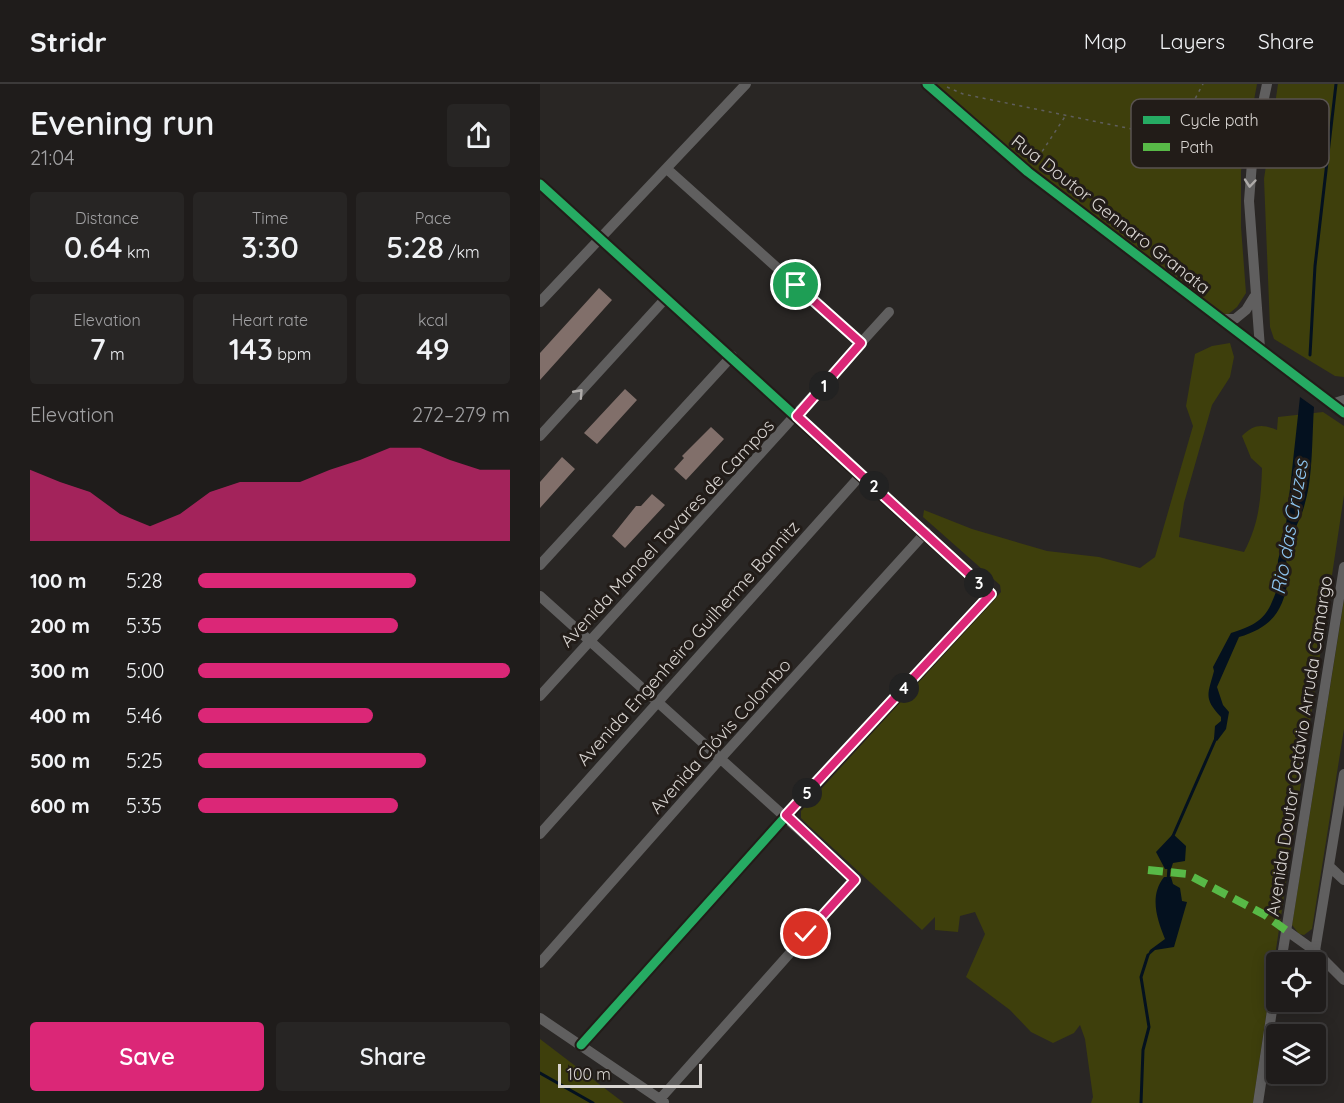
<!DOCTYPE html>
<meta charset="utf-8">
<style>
body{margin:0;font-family:Quicksand,sans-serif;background:#272524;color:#f1f3f6;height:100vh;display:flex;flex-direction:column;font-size:22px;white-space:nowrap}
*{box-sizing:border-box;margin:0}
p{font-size:20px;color:#a1a1a3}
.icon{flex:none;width:33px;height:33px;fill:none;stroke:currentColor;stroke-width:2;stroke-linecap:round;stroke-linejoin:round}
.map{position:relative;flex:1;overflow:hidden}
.panel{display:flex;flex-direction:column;background:#1f1c1b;width:540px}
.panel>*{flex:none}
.buttons{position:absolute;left:726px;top:868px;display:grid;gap:12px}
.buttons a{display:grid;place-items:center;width:60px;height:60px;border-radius:6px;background:#1f1c1b;box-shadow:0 3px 15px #0003,0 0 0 2px #3c3a3a;font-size:30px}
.scale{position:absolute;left:18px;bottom:15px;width:144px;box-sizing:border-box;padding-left:6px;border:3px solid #d8d4d1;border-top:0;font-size:16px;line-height:21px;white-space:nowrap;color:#d8d4d1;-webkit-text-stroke:4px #221c18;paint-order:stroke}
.pin{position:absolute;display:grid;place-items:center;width:51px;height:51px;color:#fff;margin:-26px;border:3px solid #fff;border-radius:50%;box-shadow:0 2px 6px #0007}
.km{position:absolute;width:30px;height:30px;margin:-15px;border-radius:50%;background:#222;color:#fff;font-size:16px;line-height:30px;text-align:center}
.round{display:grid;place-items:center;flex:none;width:63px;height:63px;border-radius:6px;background:#272524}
.summary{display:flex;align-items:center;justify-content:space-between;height:102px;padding:0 30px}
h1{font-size:33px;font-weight:600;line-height:45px}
.metrics{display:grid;grid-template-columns:repeat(3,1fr);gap:9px;height:102px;padding:6px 30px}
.metrics div{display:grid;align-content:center;border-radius:6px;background:#272524;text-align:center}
.metrics b{font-size:30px;font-weight:600}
.metrics small{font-size:16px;font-weight:400}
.metrics p{font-size:16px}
.chart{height:168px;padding:12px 30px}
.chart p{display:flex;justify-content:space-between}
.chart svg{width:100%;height:108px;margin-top:6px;fill:#db2777;opacity:.7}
.action{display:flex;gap:12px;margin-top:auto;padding:12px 30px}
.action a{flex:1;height:69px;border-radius:6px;background:#db2777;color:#fff;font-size:24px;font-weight:600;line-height:69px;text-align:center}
.action a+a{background:#272524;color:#f1f3f6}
ul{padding:0 30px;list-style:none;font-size:20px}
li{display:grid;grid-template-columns:96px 72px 1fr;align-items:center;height:45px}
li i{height:15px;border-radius:8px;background:#db2777}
header{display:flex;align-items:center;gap:36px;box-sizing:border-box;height:84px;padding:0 30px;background:#1f1c1b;border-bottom:2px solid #3c3a3a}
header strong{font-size:28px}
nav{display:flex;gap:33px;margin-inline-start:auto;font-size:21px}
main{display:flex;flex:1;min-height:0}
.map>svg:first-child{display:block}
.green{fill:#3e3f0c}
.water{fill:#04111f}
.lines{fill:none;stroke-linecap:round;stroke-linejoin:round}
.stream{stroke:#04111f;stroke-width:3}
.building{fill:#816f6a}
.path{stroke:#5f5e5d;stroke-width:1.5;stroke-dasharray:3 4.5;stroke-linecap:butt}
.minor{stroke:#605f5f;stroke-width:10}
.quiet{stroke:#58b947;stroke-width:8;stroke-dasharray:15 8;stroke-linecap:butt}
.cycleway-casing{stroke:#221c18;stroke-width:13}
.cycleway{stroke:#26ab63;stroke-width:9}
.oneway{stroke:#aeaba9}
.route-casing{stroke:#fff;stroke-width:12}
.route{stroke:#db2777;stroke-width:8}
.labels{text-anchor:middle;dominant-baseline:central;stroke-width:6;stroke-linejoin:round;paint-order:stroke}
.street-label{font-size:18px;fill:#d8d4d1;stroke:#221c18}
.water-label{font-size:20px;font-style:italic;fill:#8dc5f0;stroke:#221c18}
.key{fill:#221c18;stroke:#595350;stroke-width:1.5}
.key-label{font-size:16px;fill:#d8d4d1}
</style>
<header>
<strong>Stridr</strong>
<nav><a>Map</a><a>Layers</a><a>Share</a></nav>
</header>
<main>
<section class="panel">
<div class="summary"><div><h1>Evening run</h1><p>21:04</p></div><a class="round"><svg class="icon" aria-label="share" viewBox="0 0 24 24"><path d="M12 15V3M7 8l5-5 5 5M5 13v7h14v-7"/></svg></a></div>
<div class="metrics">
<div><p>Distance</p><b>0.64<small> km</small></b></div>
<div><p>Time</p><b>3:30</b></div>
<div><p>Pace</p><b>5:28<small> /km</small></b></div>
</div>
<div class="metrics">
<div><p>Elevation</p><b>7<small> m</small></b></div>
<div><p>Heart rate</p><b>143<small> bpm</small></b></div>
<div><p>kcal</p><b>49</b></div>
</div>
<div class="chart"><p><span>Elevation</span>272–279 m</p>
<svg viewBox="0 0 160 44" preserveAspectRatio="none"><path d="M0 44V15L10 20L20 24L30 33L40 38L50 33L60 24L70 20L80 20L90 20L100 15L110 11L120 6L130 6L140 11L150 15L160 15V44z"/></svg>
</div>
<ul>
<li><b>100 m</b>5:28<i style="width:70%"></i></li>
<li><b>200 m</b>5:35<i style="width:64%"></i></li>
<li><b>300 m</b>5:00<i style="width:100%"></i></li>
<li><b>400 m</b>5:46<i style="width:56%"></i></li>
<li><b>500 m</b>5:25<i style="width:73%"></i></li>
<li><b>600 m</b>5:35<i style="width:64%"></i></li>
</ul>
<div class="action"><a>Save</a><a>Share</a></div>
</section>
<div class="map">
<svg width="804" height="1019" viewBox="0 0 804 1019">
<rect width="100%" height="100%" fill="#292624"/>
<path class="green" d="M391,0H717L701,87V143L706,209L697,223L686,232L478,78Z
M738,0H804V293L795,292L734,255L730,243L724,95Z
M690,259L694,273L690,293L672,321L644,419L639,453L704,468C719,440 721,415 722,384L711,374L702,352C714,340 722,340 737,346L738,333L783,328L804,342V411L713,1019H551L553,1013L545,955L540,941L534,949L513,959L491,948L470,926L426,893L445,850L435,828L420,832L418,848L395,846V833L382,846L269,742L261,734V727L461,508L460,501L383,433L384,426L432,445L507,467L559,473L600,484L615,473L653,342L646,322L655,270L672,262Z
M804,516V645L772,845L764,851L759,850L752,841Z
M0,955L84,1019H0Z"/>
<path class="water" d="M760,313L774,323C772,350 773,394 765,419C761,436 751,450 747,467C744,476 749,485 748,494C744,528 730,544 699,553L677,603L683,621L689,628L686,645L677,657L674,655L675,642L681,637V633C663,614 668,610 674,587L673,583L691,549C726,538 728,530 740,497L737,494L738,476L745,450Z
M633,750L646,762L645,777L633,779L631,785H625L616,768Z
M624,793H631L633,800L640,804L642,817L647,818L634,863L615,866L606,874L610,866L625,855C617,835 609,812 624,793Z"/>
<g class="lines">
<path class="stream" d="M770,271L775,182L796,0
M633,752L676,654
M628,797L629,783
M0,989L53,1019
M601,1019L603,966L609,943L601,893L608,871"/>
</g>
<path class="building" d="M59,204L72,216L0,296V269Z
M85,305L97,316L57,360L44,349Z
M171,343L184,355L146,396L134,385L144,374L142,372Z
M22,373L35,385L0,424V398Z
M112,410L125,421L85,464L72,452L96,422H101Z"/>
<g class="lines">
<path class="path" d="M407,3L423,10L616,50C643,46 651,21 663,0
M494,80L526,31"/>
<path class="minor" d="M387,0L488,88L804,329
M127,85L321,259
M0,100L451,510L247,731L41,961
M0,218L206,0
M680,235H695L706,226L714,213
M720,264L709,117L713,66L727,0
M792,320L804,316
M0,352L126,214
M0,481L192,272
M0,512L315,796L120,1015
M0,612L349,228
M0,750L321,391
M790,783L804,796
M747,847L775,867L804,896
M775,867L804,690
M0,879L181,674L386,448
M741,879L804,483
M0,934L124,1018
M718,1019L736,900"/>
<path class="quiet" d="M608,786L647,790L725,831L747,847"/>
<g class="cycleway-casing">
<path id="cycleway" d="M387,0L488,88L804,329
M0,100L451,510L247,731L41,961"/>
</g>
<use href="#cycleway" class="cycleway"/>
</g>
<defs><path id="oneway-chevron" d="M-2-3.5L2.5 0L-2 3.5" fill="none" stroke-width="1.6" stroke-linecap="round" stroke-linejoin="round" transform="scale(1.5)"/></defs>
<g class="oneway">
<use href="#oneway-chevron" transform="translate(710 99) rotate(95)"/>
<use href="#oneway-chevron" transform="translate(39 309) rotate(-48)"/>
</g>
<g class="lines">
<g class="route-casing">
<path id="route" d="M256,201L321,259L257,332L451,510L246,731L315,796L266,850"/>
</g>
<use href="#route" class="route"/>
</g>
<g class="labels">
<g class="street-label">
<text transform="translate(571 130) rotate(38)">Rua Doutor Gennaro Granata</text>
<text transform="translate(127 449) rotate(-47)">Avenida Manoel Tavares de Campos</text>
<text transform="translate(148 559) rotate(-48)">Avenida Engenheiro Guilherme Bannitz</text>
<text transform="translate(180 652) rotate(-48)">Avenida Clóvis Colombo</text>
<text transform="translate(759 662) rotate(-81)">Avenida Doutor Octávio Arruda Camargo</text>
</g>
<g class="water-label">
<text transform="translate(749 443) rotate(-80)">Rio das Cruzes</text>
</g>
</g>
<rect x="591" y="15" width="198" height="69" rx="9" class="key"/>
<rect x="603" y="32" width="27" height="8" fill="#26ab63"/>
<rect x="603" y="59" width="27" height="8" fill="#58b947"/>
<g class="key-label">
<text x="640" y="42">Cycle path</text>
<text x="640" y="69">Path</text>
</g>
</svg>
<div class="buttons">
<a><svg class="icon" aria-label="locate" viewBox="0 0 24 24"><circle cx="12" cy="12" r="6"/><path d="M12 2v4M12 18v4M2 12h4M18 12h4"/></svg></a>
<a><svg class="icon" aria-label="layers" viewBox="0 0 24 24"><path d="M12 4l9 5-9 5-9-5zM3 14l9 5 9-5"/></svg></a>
</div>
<div class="scale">100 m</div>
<div class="pin" style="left:256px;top:201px;background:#1e9e55"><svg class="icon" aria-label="arrive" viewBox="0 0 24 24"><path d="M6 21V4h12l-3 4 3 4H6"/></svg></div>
<div class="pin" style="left:266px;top:850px;background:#d93025"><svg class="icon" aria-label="check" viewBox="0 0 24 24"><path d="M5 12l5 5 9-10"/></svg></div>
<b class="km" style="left:284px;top:302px">1</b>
<b class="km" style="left:334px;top:402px">2</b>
<b class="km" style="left:439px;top:499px">3</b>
<b class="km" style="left:364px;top:604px">4</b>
<b class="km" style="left:267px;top:709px">5</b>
</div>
</main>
